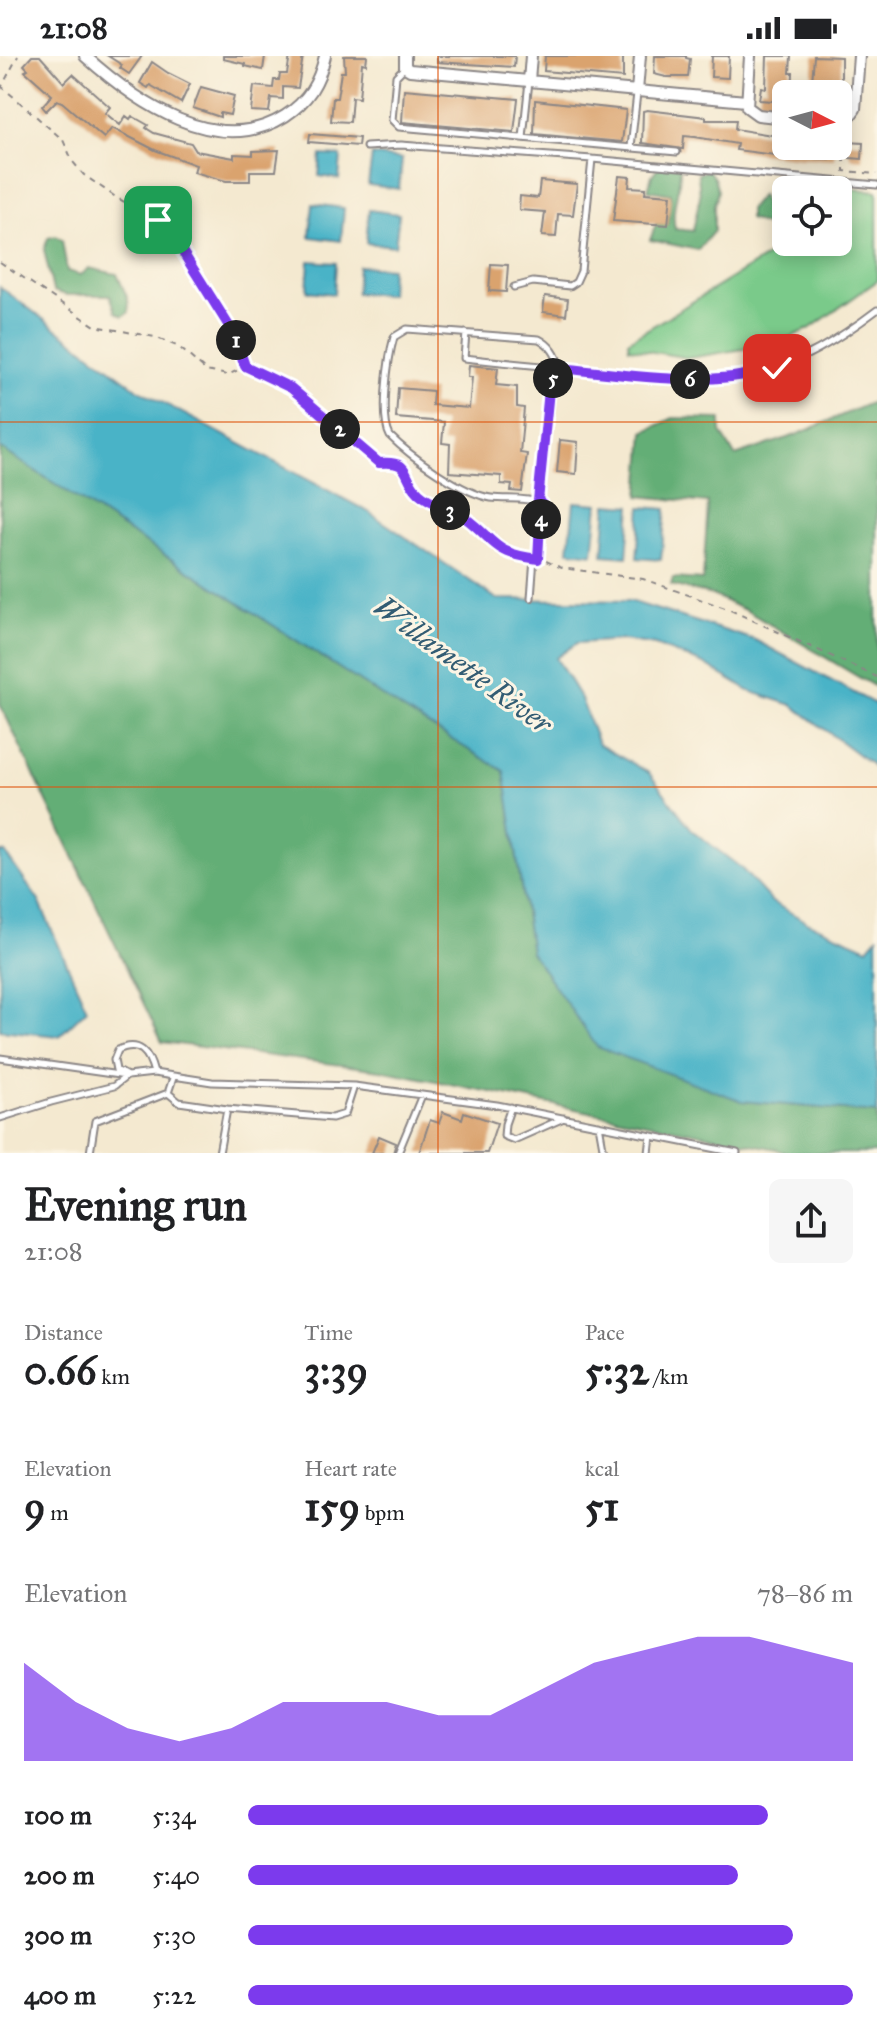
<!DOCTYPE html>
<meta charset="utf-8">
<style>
body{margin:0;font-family:"IM FELL Great Primer",serif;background:#f6f6f6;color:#202124;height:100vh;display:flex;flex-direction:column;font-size:30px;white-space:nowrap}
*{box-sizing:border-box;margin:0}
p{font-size:26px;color:#757577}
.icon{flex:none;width:44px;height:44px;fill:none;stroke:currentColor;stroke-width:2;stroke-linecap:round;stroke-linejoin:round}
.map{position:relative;height:1097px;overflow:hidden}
.side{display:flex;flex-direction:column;background:#fff;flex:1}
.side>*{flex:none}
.needle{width:52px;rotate:96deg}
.tools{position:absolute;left:772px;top:24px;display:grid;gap:16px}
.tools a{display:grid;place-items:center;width:80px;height:80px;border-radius:12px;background:#fff;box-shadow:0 4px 20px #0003;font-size:40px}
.pin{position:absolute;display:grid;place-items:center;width:68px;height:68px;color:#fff;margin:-34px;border-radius:16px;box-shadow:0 4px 12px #0006}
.km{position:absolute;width:40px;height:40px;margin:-20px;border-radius:50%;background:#222;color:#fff;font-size:22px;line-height:40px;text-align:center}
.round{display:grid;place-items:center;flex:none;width:84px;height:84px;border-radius:12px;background:#f6f6f6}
.overview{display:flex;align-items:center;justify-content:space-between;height:136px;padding:0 24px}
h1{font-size:44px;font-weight:700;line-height:60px}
.metrics{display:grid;grid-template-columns:repeat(3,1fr);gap:12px;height:136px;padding:8px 24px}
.metrics div{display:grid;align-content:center}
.metrics b{font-size:40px;font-weight:700}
.metrics small{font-size:22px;font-weight:400}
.metrics p{font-size:22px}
.chart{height:224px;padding:16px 24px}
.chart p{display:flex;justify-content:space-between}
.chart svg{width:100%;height:144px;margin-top:8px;fill:#7c3aed;opacity:.7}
ul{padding:0 24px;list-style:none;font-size:26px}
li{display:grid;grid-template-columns:128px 96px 1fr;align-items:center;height:60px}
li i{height:20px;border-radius:10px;background:#7c3aed}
.status{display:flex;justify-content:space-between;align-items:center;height:56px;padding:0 40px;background:#fff;direction:ltr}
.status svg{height:22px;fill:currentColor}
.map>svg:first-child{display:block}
.green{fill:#7aca8a;stroke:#4e7662;stroke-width:2}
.forest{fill:#63ae76;stroke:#426858;stroke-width:2}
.water{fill:#49b3c7;stroke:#366a81;stroke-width:2}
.building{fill:#daa36e}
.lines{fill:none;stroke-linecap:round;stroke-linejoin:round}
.service-casing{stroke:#8b8686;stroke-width:9}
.minor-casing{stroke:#8b8686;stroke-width:14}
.path{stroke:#8b8686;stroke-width:2;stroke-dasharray:6 6;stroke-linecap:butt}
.service{stroke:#fff;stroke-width:5}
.minor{stroke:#fff;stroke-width:10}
.route-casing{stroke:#fff;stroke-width:16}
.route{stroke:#7c3aed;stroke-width:10}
.grid{fill:none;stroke:#de560e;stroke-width:2;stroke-opacity:0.55}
.labels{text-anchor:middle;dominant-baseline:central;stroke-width:6;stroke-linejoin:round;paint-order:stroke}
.water-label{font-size:30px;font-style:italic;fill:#325c73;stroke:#fcf5e5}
</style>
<div class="status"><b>21:08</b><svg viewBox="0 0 49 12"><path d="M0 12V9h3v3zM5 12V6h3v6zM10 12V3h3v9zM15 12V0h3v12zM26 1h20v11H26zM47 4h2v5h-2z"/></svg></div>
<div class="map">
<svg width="877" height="1097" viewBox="0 0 877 1097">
<rect width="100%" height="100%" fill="#fcf5e5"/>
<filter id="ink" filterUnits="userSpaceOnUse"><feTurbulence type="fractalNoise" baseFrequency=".0125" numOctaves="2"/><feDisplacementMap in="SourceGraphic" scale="16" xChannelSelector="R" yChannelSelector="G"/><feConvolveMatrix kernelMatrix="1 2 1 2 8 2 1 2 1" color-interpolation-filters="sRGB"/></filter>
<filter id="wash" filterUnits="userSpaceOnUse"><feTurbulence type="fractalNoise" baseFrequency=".006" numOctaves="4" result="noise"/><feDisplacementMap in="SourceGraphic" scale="32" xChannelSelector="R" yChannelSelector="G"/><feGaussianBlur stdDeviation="1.8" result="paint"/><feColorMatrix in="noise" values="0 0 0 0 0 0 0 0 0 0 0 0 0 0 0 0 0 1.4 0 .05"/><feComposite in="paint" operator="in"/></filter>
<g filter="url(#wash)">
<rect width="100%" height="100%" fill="#f4e9d0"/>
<path class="green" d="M801,129L877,135V225L809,273L774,288L689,302L629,292L628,285L791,186H838V134H801Z"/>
<path class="forest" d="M660,109L680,111C681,133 670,152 675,173L693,175L700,140L698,118L708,114L714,122L718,135L714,149V175L698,194L650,184L656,168H668L671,138L648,134L652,119Z
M761,139L768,156L777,143H786V186H791L785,189L779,185L778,174L749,163V153Z
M56,180L62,184L67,215L81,219L89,212L117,218L128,243L129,256L123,260L116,256L110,239H66L53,235L44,194L48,182Z
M877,344V632L747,555L712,539L671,529L673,522L703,524L708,447L639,440L644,376L673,362L721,363V376L735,400L796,379Z
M0,392L416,662L504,715L531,896L742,1045L877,1057V1097H786L776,1093L380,1014L162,986L0,648Z"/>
<path class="water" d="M321,99L341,100L339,123L319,120Z
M372,99L402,103L399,133L368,129Z
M313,148L344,152L341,185L310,181Z
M369,154L399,158L395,190L366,187Z
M309,205L336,207L334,238L307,235Z
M358,210L391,212L390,239L356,237Z
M0,231L139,334L367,455L497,543L630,545L755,584L877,649V716L871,708L792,649L749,635L704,608L655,589L623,584L577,587L556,602L581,643L598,688L649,717L693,775L741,812L772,846L807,866L868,892L877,881V1057L742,1045L597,991L531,896L504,715L416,662L0,392Z
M574,446L598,448L593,498L569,495Z
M607,448L631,450L627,501L603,499Z
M641,451L666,453L661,504L637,502Z
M0,796L5,797L39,845L87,953L59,980L0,974Z"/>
<g id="blocks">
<path class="building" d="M32,0H40L64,27L73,18L110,51L105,57L120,69L126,60L130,63L132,60L148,69L146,72L154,77L191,87L196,95L234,102V98L253,99V95L279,94L276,115H250V125H226L194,116L196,109L155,94L112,72L104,82L62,46L57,44L46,55L42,50L52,39L25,15L28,13L24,9Z
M108,0H142L129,18L120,12L122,9Z
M223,0H265L263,14L245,10V8L223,3Z
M290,0H303L298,32L283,31V43L271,42L269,56L251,55L254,30L273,32L274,24H279L280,18H287Z
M344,0H367L366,8L362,7L359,42L352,41L350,66L331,65L333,42H337L341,16H345Z
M437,0H515L514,11L437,6Z
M545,0H623V22L544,15Z
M655,0H686V2L690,3L688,21H666L654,18Z
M712,0H729L728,22L711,21Z
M767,0H791L790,17H793L792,38H786V46L759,44L761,31L766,32Z
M814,0L841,1V30L812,27Z
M152,6L168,17L190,28L181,47L150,29L148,32L140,27Z
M201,31L234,40L230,59L220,57V61L193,52Z
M404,33L518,43L514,76L402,66Z
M535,44L626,54L622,86L534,78Z
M647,54L706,61V64H736L735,73L784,81L786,90H835L834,103L799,102L736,94L737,88L695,81L684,80L683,93L642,87L643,55Z
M310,78L359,82L358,90L309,86Z
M848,86L863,87L862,103L850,102Z
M619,120L630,121L629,131L646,132L645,137L671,139L668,169L613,165Z
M540,125L577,128L573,159L558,158L556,181L542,180L545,156L519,154L520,140L538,142Z
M491,208L508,209L506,236L489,235Z
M545,240L568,243L566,259L543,256Z
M469,309L498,312L496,329L517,331V351L524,352L520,397L527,398L522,436L511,435L512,429L501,428V420L449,416L450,388L442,387L444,366L396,362L398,332L433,335L432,349L469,352L472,321H468Z
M560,384L578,386L576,418L557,416Z
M443,1056L462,1063L464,1056L497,1067L487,1097H419L430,1064L439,1067Z
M379,1080L396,1087L393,1097H372Z"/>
</g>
</g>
<g filter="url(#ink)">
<use href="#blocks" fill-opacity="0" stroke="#8b8686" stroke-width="2"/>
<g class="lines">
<g class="service-casing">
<path id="service" d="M405,11L396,20L392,64L399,71L677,96
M523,82L529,25
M366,91L401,89L592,103L877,129
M631,91L637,37
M514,231L533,226L570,230L576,226L581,215L592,103
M466,277L464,302C518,308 573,313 627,318C669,322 713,329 754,319C800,308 840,282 877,254
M538,445L549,334L560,313
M538,503L541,447C525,441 507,444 491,442C463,438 410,400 390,380C380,362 388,302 394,281L407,273L539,283C551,289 557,299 560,312
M531,542L534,502
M0,1002L126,1020
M154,1017C149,997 140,984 118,994L114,1004L116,1014L127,1020L154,1017L212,1026L354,1030L497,1049L737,1097
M168,1037L179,1046L227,1053
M511,1051L505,1068L504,1080L514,1084L564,1062
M0,1062L51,1046L114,1030L127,1020
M599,1069L604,1097
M90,1097L95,1065L168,1037L173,1022
M219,1097L227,1053L332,1062L345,1058L354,1030
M398,1097L422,1039
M649,1097L651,1080"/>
</g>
<g class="minor-casing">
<path id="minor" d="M85,0C136,46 217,103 285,60C308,45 319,27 325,0
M405,0V11L410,14L746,45
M750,0L747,51L758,59L786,62
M529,25L531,0
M637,35L640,0
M838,66L847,64L855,53L859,0"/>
</g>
<path class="path" d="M0,29L63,84L73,106L84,119L117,142L158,164L172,179L234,278L245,310L291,332L379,407C413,404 401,421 420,437C433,448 451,452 465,462C486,479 498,499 528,502
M0,34L18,0
M844,76V115L877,118
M0,206L95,270L155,281L179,291L206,315L228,319L238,314L242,308
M546,505L562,512L643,523L728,553L877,621"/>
<use href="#service" class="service"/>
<use href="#minor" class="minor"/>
</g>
</g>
<g class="lines" filter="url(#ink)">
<g class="route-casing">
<path id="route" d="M158,164L172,179L234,278L245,310L291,332L379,407C413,404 401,420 419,437C431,448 450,452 464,461C497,485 491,497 538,503L541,447L538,445L549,334L554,319L560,312C633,319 706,333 777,312"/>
</g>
<use href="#route" class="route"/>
</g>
<path class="grid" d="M438,0V1097M0,366H877M0,731H877"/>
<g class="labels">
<g class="water-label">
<text transform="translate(463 609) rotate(36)">Willamette River</text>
</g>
</g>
</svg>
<div class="tools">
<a><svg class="needle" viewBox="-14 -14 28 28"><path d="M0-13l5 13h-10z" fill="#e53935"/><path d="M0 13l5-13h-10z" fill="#757577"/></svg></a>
<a><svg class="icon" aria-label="locate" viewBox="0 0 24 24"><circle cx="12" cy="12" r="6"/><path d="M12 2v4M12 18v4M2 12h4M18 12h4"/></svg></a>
</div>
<div class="pin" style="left:158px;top:164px;background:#1e9e55"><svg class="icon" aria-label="arrive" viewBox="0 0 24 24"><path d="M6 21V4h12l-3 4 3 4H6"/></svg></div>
<div class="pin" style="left:777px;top:312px;background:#d93025"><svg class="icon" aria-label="check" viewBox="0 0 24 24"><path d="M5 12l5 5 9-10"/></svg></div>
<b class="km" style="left:236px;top:284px">1</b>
<b class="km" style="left:340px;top:373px">2</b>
<b class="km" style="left:450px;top:454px">3</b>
<b class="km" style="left:541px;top:463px">4</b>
<b class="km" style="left:553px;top:322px">5</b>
<b class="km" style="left:690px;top:323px">6</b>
</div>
<section class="side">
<div class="overview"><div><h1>Evening run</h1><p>21:08</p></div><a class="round"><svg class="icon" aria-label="share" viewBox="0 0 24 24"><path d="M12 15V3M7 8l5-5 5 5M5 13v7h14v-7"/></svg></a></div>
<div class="metrics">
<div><p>Distance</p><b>0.66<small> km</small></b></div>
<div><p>Time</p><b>3:39</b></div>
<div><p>Pace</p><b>5:32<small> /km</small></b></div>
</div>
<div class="metrics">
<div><p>Elevation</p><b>9<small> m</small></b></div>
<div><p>Heart rate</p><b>159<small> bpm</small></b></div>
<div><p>kcal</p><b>51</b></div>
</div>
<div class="chart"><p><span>Elevation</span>78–86 m</p>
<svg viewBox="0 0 160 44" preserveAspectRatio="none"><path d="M0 44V14L10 26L20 34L30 38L40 34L50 26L60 26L70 26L80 30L90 30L100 22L110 14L120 10L130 6L140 6L150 10L160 14V44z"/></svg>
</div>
<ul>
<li><b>100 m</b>5:34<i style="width:86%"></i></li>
<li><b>200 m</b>5:40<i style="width:81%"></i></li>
<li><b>300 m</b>5:30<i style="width:90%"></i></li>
<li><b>400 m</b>5:22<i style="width:100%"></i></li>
</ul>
</section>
